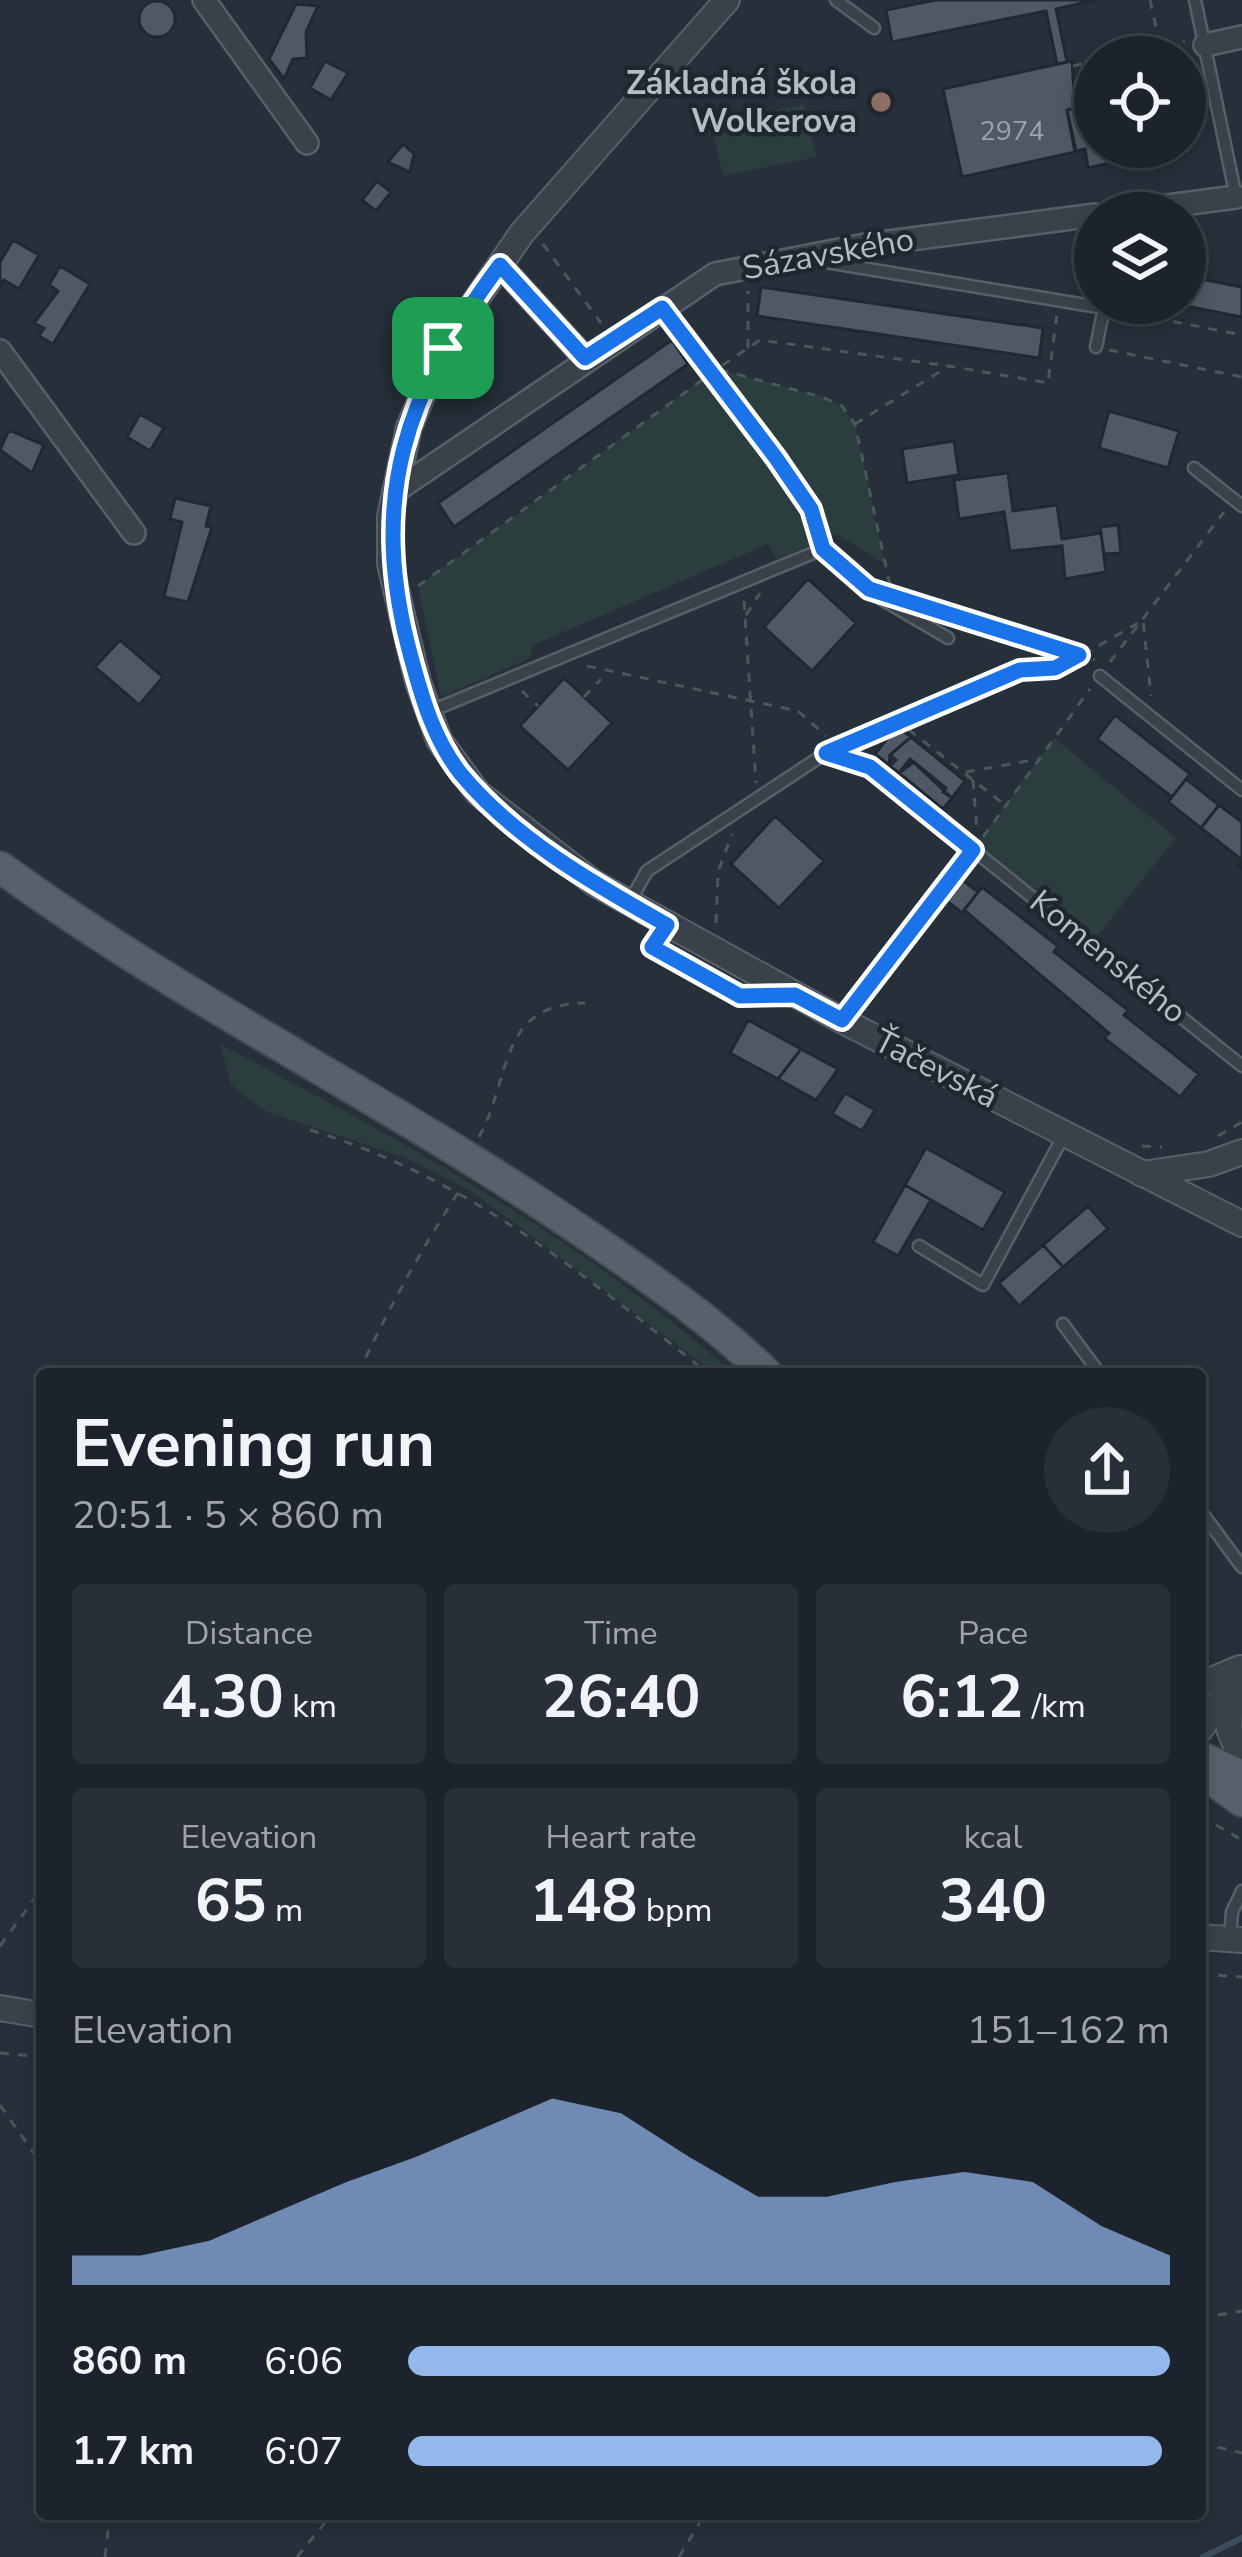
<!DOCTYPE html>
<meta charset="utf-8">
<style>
body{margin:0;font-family:"Nunito Sans",sans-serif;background:#292f38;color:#f1f3f6;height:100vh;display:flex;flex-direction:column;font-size:45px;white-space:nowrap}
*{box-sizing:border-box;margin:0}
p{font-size:39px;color:#a0a4a9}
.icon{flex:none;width:66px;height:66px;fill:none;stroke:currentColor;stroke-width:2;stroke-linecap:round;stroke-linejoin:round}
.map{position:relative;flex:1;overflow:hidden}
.sheet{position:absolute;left:36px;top:1368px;width:1170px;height:1152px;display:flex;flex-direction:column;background:#1c232c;border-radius:12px;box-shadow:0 6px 18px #0003,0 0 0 3px #3a4048}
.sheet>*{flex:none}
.fabs{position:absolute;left:1074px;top:36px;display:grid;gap:24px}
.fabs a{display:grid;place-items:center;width:132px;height:132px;border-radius:50%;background:#1c232c;box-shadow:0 6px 18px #0003,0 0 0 3px #3a4048;font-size:60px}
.pin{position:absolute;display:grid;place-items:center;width:102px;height:102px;color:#fff;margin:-51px;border-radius:24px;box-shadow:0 6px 18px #0006}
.round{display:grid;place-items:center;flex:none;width:126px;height:126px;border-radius:63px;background:#292f38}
.summary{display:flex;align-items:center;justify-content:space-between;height:204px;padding:0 36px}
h1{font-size:66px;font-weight:700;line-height:90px}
.stats{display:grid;grid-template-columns:repeat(3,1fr);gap:18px;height:204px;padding:12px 36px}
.stats div{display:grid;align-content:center;border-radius:12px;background:#292f38;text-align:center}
.stats b{font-size:60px;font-weight:700}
.stats small{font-size:33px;font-weight:400}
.stats p{font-size:33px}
.chart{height:336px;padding:24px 36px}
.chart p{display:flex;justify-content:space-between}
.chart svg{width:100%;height:216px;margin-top:12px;fill:#94b8ec;opacity:.7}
ul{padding:0 36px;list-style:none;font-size:39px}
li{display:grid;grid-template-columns:192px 144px 1fr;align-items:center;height:90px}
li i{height:30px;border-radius:15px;background:#94b8ec}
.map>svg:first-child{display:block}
.green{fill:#2b3d3d}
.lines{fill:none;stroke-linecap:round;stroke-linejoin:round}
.stream{stroke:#3d4d61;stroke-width:6}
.building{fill:#4f5965;stroke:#212832;stroke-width:3}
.service-casing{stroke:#585f69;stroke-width:15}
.minor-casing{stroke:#585f69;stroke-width:26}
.tertiary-casing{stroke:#585f69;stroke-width:28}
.primary-casing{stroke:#434a54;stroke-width:34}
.path{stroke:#48585b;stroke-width:3;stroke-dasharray:9 9;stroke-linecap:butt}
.service{stroke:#3a414b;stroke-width:10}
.minor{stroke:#3a414b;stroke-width:21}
.tertiary{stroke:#3a414b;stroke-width:24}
.primary{stroke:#58606b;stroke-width:30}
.route-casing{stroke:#fff;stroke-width:24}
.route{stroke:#1a73e8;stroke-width:15}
.education-dot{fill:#8d6e63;stroke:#1f2630;stroke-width:4.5}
.labels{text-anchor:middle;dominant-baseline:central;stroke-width:9;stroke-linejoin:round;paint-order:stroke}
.number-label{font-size:27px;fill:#9ca3ae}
.poi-label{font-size:33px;font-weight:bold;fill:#b5bcc6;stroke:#1f2630;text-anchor:end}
.street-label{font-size:33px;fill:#b5bcc6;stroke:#1f2630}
</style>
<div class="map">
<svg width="1242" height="2557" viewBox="0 0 1242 2557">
<rect width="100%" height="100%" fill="#262f3a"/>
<path class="green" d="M804,104L817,157L723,176L711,123Z
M717,369L822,397L842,406L855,424L885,564L837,534L777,559L768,544L533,645L530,658L441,697L418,586Z
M1054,738L1176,838L1091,944L973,850Z
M220,1044C401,1140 580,1237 734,1374H716L474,1193L404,1157L269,1113L244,1096L231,1084Z"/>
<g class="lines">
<path class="stream" d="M1203,2557L1242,2538"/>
</g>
<path class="building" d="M936,0H1096L1056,9L1067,62L1057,64L1046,11L892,42L886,10Z
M139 19a18 18 0 1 1 36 0a18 18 0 1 1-36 0Z
M296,4L318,6L306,32L307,58L293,59L284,79L269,59Z
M325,61L348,73L331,100L310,88Z
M1072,61L1075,108L1067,110L1075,152L962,177L943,89Z
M1095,92V147L1166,150L1088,168L1085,149L1076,151L1067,110L1075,108L1073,97Z
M403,144L414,154L410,172L388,162Z
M377,181L391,192L376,211L362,200Z
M13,240L39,255L19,289L4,280L0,287V262Z
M60,266L90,284L53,344L39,336L44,328L34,323L58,291L49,285Z
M1185,276L1242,287V317L1171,303H1185Z
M761,287L1043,328L1040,353L1039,358L757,316Z
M688,333L699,349L685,359L672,340Z
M672,340L688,364L454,527L438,503Z
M1109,411L1179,431L1168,468L1099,448Z
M140,414L164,428L150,451L127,437Z
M9,430L44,445L32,473L0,450Z
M954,441L959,475L907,483L902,449Z
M1008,473L1013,511L1057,505L1062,539L1101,533L1106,572L1065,579L1062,546L1010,551L1004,512L959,519L954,480Z
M175,498L211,506L206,526L212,527L188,602L164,597L182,522L170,519Z
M1118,525L1121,553L1104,554L1100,527Z
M808,579L856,623L812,671L764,627Z
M120,640L163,677L139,705L95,667Z
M564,678L612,723L568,770L520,726Z
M1115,715L1190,774L1172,797L1097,739Z
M897,726L911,737L890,755L889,765L875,754Z
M911,737L965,781L952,798L910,759L899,773L890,766L896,760L890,755Z
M914,762L946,788L943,792L952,798L943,809L899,773Z
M1186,779L1219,805L1201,828L1168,802Z
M1219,805L1242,822V869L1238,865L1242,860L1201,828Z
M775,816L824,861L779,908L731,864Z
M959,877L978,892L962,913L943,898Z
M982,887L1058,946L1054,952L1128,1010L1124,1015L1199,1074L1180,1097L1104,1038L1109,1033L964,910Z
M748,1020L801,1049L778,1079L730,1053Z
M801,1049L838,1069L816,1100L778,1079Z
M845,1093L875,1110L862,1131L832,1114Z
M926,1148L1005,1192L983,1230L905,1185Z
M905,1185L931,1200L898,1256L873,1242Z
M1088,1206L1108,1229L1063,1267L1043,1245Z
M1043,1245L1063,1267L1019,1306L999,1283Z"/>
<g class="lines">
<g class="service-casing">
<path id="service" d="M836,0L874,28
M1195,0L1236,197
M820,261L1104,308L1096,347
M1194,468L1242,506
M1100,676L1242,790
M431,711L823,549L878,597L948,638
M629,903L647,871L826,753L870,767L1242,1066
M667,924L652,947L740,996L783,995
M843,1017L973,850
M919,1246L983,1285L1064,1135
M1063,1324L1100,1374
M1200,1510L1242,1567
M1230,1939L1232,1912L1242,1891"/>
</g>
<g class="minor-casing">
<path id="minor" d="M204,0L307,143
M1205,45L1242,37
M1114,213L1236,197
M500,265L585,358
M0,351L134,533
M394,492L715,274L865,245L1095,215"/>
</g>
<g class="tertiary-casing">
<path id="tertiary" d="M727,0L522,233L443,348L409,427L390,516V564L418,682L439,740L478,793L594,883L845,1022L1242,1224
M1142,1174L1209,1164L1242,1152
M1200,1685L1240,1668
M1232,1685L1229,1729L1242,1761
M1200,1730L1242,1671
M1200,1937L1242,1940
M0,2008L42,2015"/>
</g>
<g class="primary-casing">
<path id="primary" d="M0,867C187,1003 397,1104 587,1235C651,1279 712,1320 767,1374
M1200,1757L1242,1776
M1200,1771L1242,1801"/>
</g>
<path class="path" d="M1150,0L1160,45
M1113,57L1185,41
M1073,66L1095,61
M543,244L601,323
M1120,311L1242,335
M676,327C723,391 795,458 819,535
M748,348V291
M1109,350L1242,377
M855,424L949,366L1048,383L1057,314
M890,585L855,424L842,406L822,397L717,369L760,340L949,366
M418,586L716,370
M744,601L756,783
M922,603L1095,660
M746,615L760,593
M1110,662L1224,512
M587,666L798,711L826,736
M522,691L538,706
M584,697L601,679
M899,722L1020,670L1067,664L1143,620L1151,696
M843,743L899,722L1005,805
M966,772L1039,759
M973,780L977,831
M983,837L1090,689
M716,923L718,872L732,834
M310,1130C469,1178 581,1273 709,1374
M1218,1136L1242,1122
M479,1137C512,1078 497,1004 585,1003
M1142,1146L1162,1147
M358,1374C388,1309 421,1250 459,1191
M1200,1816L1242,1840
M0,1946L42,1888
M1200,1974L1242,1977
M0,2053L42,2057
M0,2105L42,2165
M1200,2318L1242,2311
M1200,2443L1242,2453
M105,2557L110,2514
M297,2557L332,2514
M679,2557L705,2514"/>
<use href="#service" class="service"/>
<use href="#minor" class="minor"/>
<use href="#tertiary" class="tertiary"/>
<use href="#primary" class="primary"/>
</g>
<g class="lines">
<g class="route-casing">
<path id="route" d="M500,265L585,358L662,308L776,458L811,509L823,549L869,589L1079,655L1055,668L1020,670L826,753L870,767L973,850L842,1020L795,995L740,996L652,947L667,925C594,884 515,839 461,774C434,740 422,698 411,657C368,500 404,393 500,265Z"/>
</g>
<use href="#route" class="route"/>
</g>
<circle class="education-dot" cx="881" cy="102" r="12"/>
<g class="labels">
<g class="number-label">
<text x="1012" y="131">2974</text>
</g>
<g class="poi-label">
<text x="857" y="83">Základná škola<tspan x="857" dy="38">Wolkerova</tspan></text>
</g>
<g class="street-label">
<text transform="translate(828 254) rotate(-10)">Sázavského</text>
<text transform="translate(1108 957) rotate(39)">Komenského</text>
<text transform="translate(936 1069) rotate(27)">Ťačevská</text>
</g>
</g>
</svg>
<div class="fabs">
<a><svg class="icon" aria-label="locate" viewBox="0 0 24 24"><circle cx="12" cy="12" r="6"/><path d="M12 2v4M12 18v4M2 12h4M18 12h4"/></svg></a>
<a><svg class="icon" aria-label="layers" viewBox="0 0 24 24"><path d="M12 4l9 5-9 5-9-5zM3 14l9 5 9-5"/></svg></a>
</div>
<div class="pin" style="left:443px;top:348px;background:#1e9e55"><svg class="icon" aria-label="arrive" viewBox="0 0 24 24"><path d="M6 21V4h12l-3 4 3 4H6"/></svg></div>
<section class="sheet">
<div class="summary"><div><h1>Evening run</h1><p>20:51 · 5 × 860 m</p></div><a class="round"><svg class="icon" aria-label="share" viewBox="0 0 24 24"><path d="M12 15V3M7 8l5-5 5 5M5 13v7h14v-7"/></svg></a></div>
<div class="stats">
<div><p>Distance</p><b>4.30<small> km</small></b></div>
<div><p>Time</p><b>26:40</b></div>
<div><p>Pace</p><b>6:12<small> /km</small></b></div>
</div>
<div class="stats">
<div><p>Elevation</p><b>65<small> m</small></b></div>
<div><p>Heart rate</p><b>148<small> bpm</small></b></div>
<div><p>kcal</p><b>340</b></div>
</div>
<div class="chart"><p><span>Elevation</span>151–162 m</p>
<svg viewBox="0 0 160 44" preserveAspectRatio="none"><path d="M0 44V38L10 38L20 35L30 29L40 23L50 18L60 12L70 6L80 9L90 18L100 26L110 26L120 23L130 21L140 23L150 32L160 38V44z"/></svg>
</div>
<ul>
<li><b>860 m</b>6:06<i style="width:100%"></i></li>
<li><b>1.7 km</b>6:07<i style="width:99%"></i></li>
</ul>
</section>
</div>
